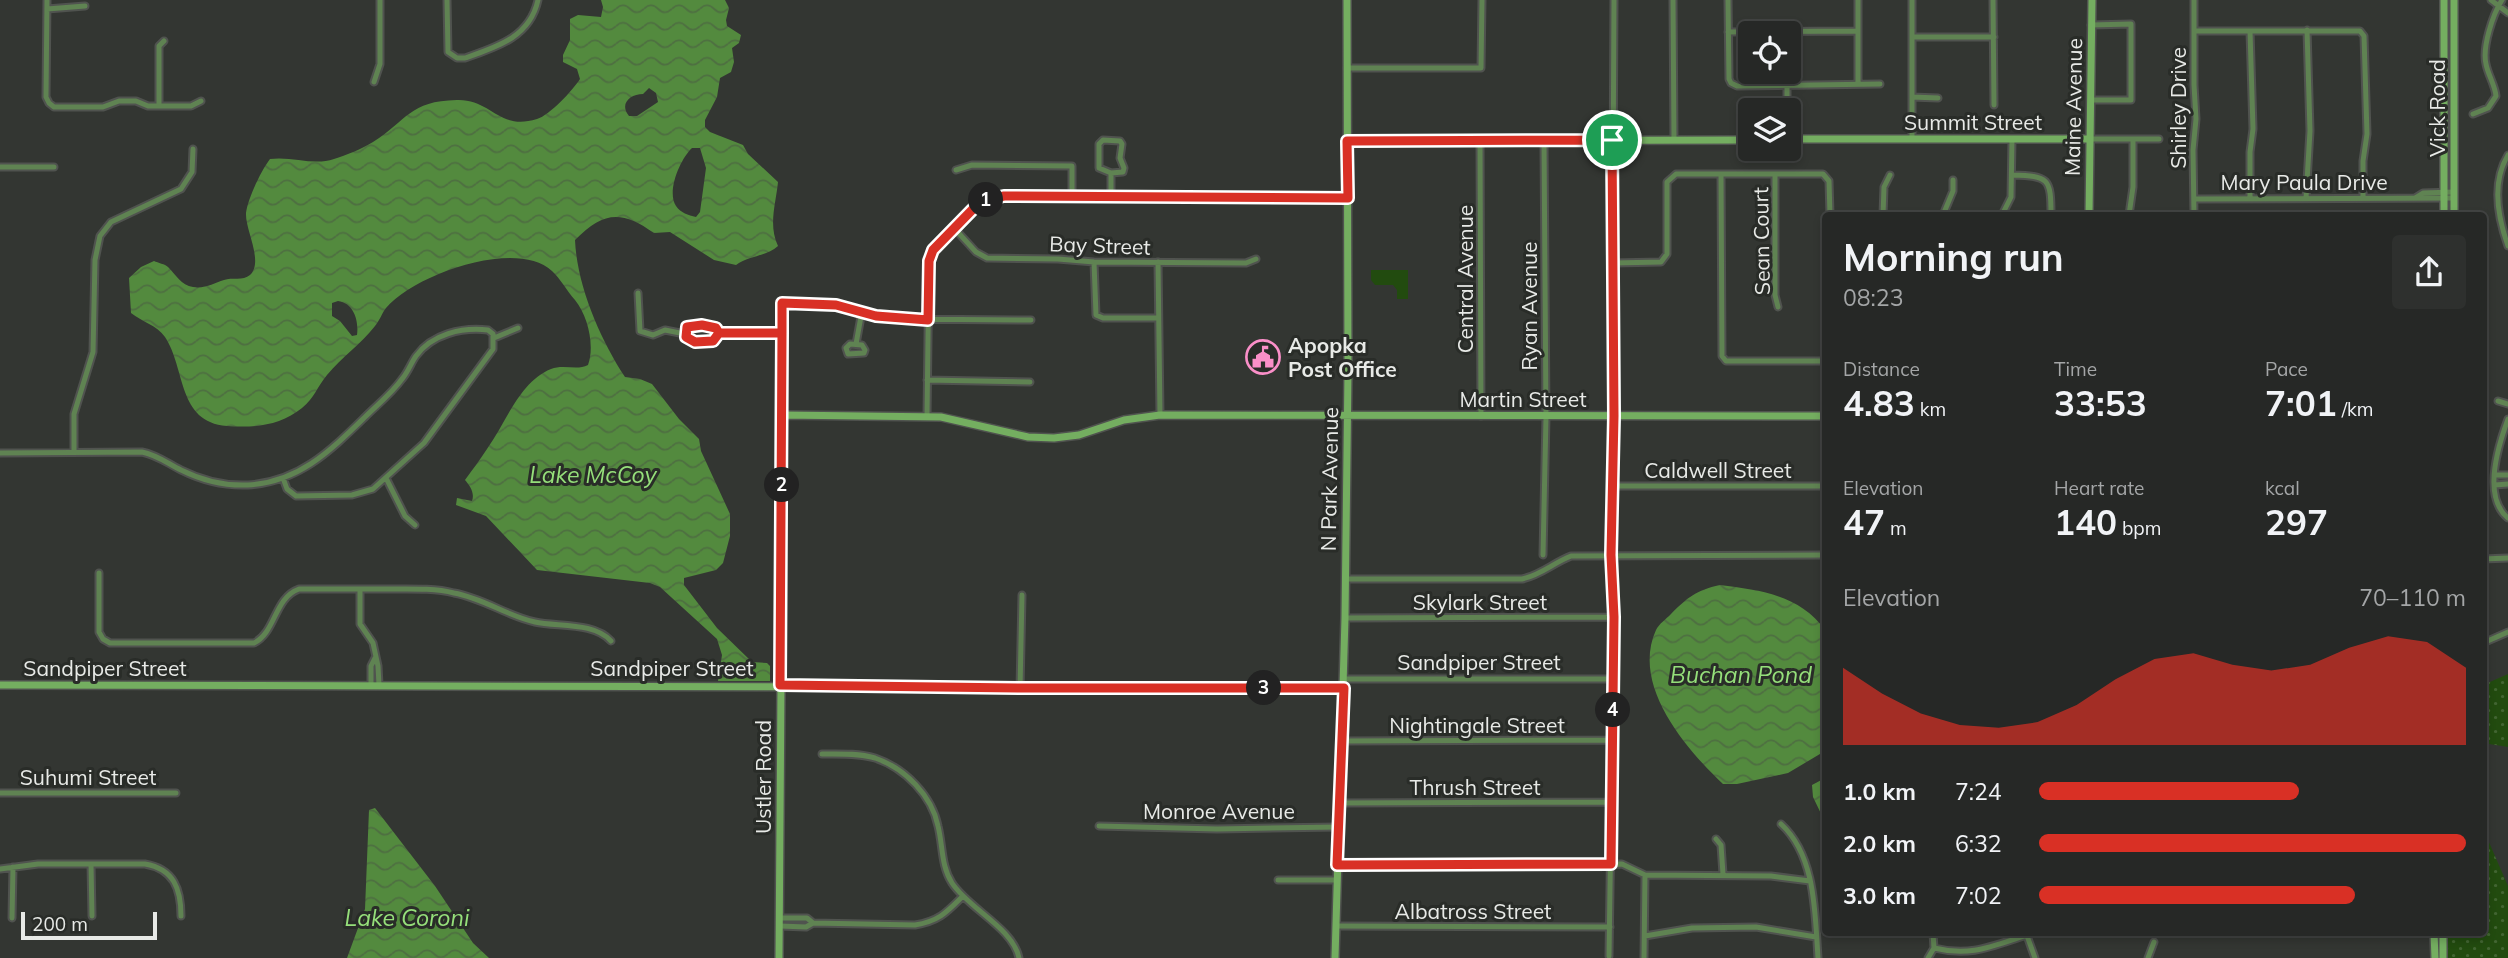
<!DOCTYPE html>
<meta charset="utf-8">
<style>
body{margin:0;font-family:Mulish,sans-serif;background:#2e302e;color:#f1f3f6;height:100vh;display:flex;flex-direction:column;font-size:26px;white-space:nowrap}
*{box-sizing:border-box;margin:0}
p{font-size:23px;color:#a4a6a7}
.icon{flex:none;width:38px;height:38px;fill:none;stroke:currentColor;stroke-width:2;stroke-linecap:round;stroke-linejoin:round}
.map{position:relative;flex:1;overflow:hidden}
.drawer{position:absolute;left:1822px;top:212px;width:665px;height:724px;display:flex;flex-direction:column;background:#262826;border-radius:7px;box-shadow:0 4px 10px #0003,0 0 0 2px #424443}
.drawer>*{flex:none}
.controls{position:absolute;left:1738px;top:21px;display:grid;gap:14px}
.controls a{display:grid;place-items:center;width:63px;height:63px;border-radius:7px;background:#262826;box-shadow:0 4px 10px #0003,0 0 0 2px #424443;font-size:35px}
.scale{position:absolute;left:21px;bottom:18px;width:136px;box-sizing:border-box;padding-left:7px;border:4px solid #e8eae7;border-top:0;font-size:19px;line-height:24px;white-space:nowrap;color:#e8eae7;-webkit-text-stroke:5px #292c28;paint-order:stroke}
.pin{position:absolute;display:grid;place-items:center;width:60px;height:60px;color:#fff;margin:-30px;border:4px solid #fff;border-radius:50%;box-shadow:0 2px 7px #0007}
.km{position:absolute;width:35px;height:35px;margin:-18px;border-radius:50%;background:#222;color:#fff;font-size:19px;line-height:35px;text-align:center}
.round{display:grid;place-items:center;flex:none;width:74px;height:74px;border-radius:7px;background:#2e302e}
.headline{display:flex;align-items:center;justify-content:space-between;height:119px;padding:0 21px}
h1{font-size:38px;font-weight:700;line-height:52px}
.figures{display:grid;grid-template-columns:repeat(3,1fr);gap:10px;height:119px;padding:7px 21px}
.figures div{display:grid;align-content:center}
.figures b{font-size:35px;font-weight:700}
.figures small{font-size:19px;font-weight:400}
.figures p{font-size:19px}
.chart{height:196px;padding:14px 21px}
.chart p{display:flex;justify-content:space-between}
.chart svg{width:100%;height:126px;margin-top:7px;fill:#d93025;opacity:.7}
ul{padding:0 21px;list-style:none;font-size:23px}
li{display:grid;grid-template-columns:112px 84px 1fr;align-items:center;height:52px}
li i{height:18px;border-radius:9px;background:#d93025}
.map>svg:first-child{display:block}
.grass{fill:url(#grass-dots)}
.park{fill:#224b0f}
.water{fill:url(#water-waves);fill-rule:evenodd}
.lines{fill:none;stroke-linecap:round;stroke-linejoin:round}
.street-casing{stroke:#50534f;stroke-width:9}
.secondary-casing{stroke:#50534f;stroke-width:10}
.street{stroke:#5f8352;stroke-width:5}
.secondary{stroke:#74ae60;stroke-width:7}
.route-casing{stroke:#fff;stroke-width:14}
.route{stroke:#d93025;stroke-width:9}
.labels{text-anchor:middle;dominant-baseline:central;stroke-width:6;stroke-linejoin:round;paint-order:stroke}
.street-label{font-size:21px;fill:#e8eae7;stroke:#292c28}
.poi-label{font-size:21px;font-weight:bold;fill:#e8eae7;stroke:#292c28;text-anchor:start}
.water-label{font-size:23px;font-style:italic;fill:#95df7a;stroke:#292c28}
</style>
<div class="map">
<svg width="2508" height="958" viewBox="0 0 2508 958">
<defs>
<pattern id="grass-dots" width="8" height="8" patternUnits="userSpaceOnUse" patternTransform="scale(1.75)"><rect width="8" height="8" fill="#224b0f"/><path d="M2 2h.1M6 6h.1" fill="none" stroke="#426532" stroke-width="1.8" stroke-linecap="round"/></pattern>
<pattern id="water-waves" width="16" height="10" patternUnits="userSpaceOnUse" patternTransform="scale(1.75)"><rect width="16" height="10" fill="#538a3e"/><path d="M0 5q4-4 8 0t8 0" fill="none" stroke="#4e6f41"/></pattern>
</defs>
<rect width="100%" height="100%" fill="#333632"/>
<path class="grass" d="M2508,674V747L2483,743V685Z
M2483,821L2485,833L2508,886V958H2447V933H2483Z"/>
<path class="park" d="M1371,270H1408V299H1397V290L1393,285H1375L1371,280Z"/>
<path class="water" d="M601,0H725L729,8L726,20L727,26L741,35L739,43L732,48L734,62L731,72L720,78L717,97L705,120V127L710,132L743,145L748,154L778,182C776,203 768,225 778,246C765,257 750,255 736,265L714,260L670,232L654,233C622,210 603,211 575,240C577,286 600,339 625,377L640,379L652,384L679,419L699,439L701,451L730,514V536L723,563L716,570L684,578V585L717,628L752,662L767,663L770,666V681H718L722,655L717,639L660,587L650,583L537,570L486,516L456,505L457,498L472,501C475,493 470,486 465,480C472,470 480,460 487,449C506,423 519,382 551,369C564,364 577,371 588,365C595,346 588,316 575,300C567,291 560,278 552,271C516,238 414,275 386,308C382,313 380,320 375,326C361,344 342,357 327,375C317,387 315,397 302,408C280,426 253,428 227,426C177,422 186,369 165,337C157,325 142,322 131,313L129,278L141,267L154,261C158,263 165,264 168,267C176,275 181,285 193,287C205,289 214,283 224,280C232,277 243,281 250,275C264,262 245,230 246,213C248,198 261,171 270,159C292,156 314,166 334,159C346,155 362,149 373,142C408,120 409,101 457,100C492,99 498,131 537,119C550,115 572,91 580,79L577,69L563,62V55L570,40V19L578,15L601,17L603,7ZM649,88L656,93L658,102L637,116H629C619,104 630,94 643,94ZM692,148H700L706,168L700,212L696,217C688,215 681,213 676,206C666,191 681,158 692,148ZM338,301C354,303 359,321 357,335L352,336L340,321L332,316V303Z
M1720,585C1760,590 1800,595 1825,630V751L1788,773L1737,784H1723C1685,748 1631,685 1656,630C1659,624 1666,619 1671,614C1687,598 1696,590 1720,585Z
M1825,778V822L1813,797L1812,785Z
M375,808L435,886L473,943L489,958H347L365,909L369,810Z"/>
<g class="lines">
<g class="street-casing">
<path id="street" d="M47,0L46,97L49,103L54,107H103L119,101H136L148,106H191L201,101
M447,0L448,52L457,58H465C497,47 530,37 538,0
M1673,0L1674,140
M1728,0L1729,79L1731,83L1737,86L1880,84
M1858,0V84
M1912,0V139
M1993,0L1994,105
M2194,0V85L2196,119L2193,150L2194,215
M2491,0L2508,13
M47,9L85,6
M2194,31H2360L2364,36L2367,134L2363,161V197
M2250,31L2253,129L2250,152V198
M1728,32L1857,31
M1912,37H1994
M1347,68H1481L1482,0
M374,82L380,64V0
M1912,97L1938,98
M2091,100H2131V24L2091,25
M159,106V46L164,41
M1787,110V85
M2473,114L2488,108L2496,96C2495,85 2488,75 2486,64C2482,47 2493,14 2502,0
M2090,139H2159
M1103,140L1120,141L1122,144L1120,158L1124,168L1123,172L1111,173L1099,168V144Z
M1480,141L1481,416
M2508,155C2491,183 2498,218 2508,246
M0,167H54
M956,170L972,165L1072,166V197
M1721,174L1722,356L1726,361H1825
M1775,174V295L1778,307
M2012,175C2049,176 2051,178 2051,215
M1111,197V173
M2306,198L2310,131L2307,30
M2415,198L2423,193L2454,192
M2194,199L2454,198
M1883,215L1884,187L1890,175
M1943,215L1953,191V180
M2002,215L2011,197L2012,139
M2129,215L2133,187V139
M954,228L976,252L987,258L1058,259L1094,262L1246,263L1256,259
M1094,262L1096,315L1103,318H1158
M1158,262L1160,415
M1613,263L1661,262L1667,254V182L1676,174H1823L1829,181L1830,215
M638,293L640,331L653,335L665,330L685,334
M719,333L714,326H689L685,331L688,339L695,342L713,341L719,333H782
M494,338L518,328
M850,344L862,345L865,350L864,353L848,354L846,348Z
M856,344L862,311
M927,380L1030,382
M2498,401L2508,404
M783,415L782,303L836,305L876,316L901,319L1031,320
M927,416L929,261C936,243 969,207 987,200C992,198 999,197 1004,196L1348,198
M2508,419C2498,446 2482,497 2508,518
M74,452V414L93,352L95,260L100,236L111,222L181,189L192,172L193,149
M0,453L142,452C157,455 167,463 181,470C201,480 225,486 248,485C299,482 330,451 365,417C377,405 392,393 402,379C408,372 411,363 416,356C432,334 462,327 488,330L493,334V349L424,443L373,489L352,495L296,496L287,489L283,478
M2495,475H2508
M386,478L405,516L415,525
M2495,485L2508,484
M1612,486H1825
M1543,555L1546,417L1544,141
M2483,559L2508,558
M99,573V632L103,639L110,643H254C276,632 274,598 299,589C329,589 360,589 390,589C411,589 434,588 454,593C483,598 507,616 535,622C558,627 594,622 611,641
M1346,579H1522C1541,575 1553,563 1571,556L1825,555
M360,589V624L373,643L378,666L379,685
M1345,618L1614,617
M2483,643L2508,632
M1344,679H1613
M371,685V666L375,658
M1020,689L1022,595
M1342,741L1613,740
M822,754C839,754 858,753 875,758C905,768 932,796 938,826C943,846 941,866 952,883C969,909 1013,928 1019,958
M0,793H176
M1339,803L1612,802
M1781,824C1816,856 1815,914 1818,958
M1099,826L1217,829L1338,827
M1716,839L1721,845L1723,874
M91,864L92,916
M1337,865L1622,864L1645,875L1771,876L1810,881
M0,869L38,864H145C174,869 181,889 181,916
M1278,880H1337
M12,918L13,867
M780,918H807L813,923
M780,926L806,927L813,923L915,925C939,921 946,913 963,896
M1336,926L1610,927
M2026,933L2035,958
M1645,936L1692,928L1756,927L1816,937
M1934,948C1971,957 1992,946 2027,935
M1609,956L1614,617L1611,555L1614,0
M1644,958L1645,875
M1928,958L1934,948L1933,933
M2148,958L2154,942"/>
</g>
<g class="secondary-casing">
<path id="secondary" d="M2444,0V215
M1788,139H2090
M1347,141L1750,140
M2089,215L2092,0
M2454,215V0
M0,685L1344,688
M2434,933L2435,958
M2443,933V958
M779,958L783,415L941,417L1028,437L1054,438L1079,435L1124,420L1160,415L1825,416
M1335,958L1345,618L1348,371L1347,0"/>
</g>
<use href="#street" class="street"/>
<use href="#secondary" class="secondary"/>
</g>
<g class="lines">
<g class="route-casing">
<path id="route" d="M1612,140L1347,141L1348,198L1004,196L986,200L974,208L933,250L929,261L928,320L876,316L836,305L782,303V333H719L713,341L695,342L686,337L687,327L702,325L716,328L719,333H782L780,685L1020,688H1344L1337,865L1611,864L1614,617L1611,555L1614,416L1612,140"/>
</g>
<use href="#route" class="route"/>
</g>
<defs>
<g id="civic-ring" transform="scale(1.75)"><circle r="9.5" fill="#292c28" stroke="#fa8fc8" stroke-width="1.5"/><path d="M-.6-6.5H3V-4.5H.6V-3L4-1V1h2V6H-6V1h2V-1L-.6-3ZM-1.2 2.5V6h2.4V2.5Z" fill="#fa8fc8"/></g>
</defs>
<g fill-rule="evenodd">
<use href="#civic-ring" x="1263" y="357"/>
</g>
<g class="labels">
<g class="street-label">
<text transform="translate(2073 107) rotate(-89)">Maine Avenue</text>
<text transform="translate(2178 108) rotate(-90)">Shirley Drive</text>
<text transform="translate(2437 108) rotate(-90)">Vick Road</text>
<text x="1973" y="122">Summit Street</text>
<text x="2304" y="182">Mary Paula Drive</text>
<text transform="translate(1761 241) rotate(-91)">Sean Court</text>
<text transform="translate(1100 245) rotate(2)">Bay Street</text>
<text transform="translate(1465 279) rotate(-90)">Central Avenue</text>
<text transform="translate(1529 306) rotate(-90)">Ryan Avenue</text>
<text x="1523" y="399">Martin Street</text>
<text x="1718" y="470">Caldwell Street</text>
<text transform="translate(1329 479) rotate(-89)">N Park Avenue</text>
<text x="1480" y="602">Skylark Street</text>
<text x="1479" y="662">Sandpiper Street</text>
<text x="105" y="668">Sandpiper Street</text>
<text x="672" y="668">Sandpiper Street</text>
<text x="1477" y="725">Nightingale Street</text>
<text x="88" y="777">Suhumi Street</text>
<text transform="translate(763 777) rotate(-90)">Ustler Road</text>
<text x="1475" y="787">Thrush Street</text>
<text x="1219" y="811">Monroe Avenue</text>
<text x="1473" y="911">Albatross Street</text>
</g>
<g class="poi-label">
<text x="1288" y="345">Apopka<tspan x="1288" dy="24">Post Office</tspan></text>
</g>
<g class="water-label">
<text x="593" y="474">Lake McCoy</text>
<text x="1741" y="674">Buchan Pond</text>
<text x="407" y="917">Lake Coroni</text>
</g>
</g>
</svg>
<div class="controls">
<a><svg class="icon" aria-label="locate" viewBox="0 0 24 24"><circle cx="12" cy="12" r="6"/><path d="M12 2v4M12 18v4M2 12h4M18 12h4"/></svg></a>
<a><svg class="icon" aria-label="layers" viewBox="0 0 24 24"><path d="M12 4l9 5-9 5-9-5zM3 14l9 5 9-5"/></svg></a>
</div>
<div class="scale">200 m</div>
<div class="pin" style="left:1612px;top:140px;background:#1e9e55"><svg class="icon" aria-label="arrive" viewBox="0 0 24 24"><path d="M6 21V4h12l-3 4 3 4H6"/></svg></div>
<b class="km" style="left:986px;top:200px">1</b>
<b class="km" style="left:782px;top:485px">2</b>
<b class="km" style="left:1264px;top:688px">3</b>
<b class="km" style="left:1613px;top:710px">4</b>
<section class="drawer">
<div class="headline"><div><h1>Morning run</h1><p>08:23</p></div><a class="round"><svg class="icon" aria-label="share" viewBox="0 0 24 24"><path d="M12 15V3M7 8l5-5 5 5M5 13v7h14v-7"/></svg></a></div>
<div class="figures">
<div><p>Distance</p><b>4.83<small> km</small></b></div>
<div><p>Time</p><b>33:53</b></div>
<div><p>Pace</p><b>7:01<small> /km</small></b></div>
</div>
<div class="figures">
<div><p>Elevation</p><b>47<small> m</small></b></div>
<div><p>Heart rate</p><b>140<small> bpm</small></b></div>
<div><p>kcal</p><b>297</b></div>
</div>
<div class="chart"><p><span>Elevation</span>70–110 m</p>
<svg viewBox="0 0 160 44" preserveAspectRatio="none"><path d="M0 44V17L10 26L20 33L30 37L40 38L50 36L60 30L70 21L80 14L90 12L100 16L110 18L120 16L130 10L140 6L150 8L160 17V44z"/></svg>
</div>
<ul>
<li><b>1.0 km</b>7:24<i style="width:61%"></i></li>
<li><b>2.0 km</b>6:32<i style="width:100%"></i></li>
<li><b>3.0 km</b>7:02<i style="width:74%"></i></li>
</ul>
</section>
</div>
